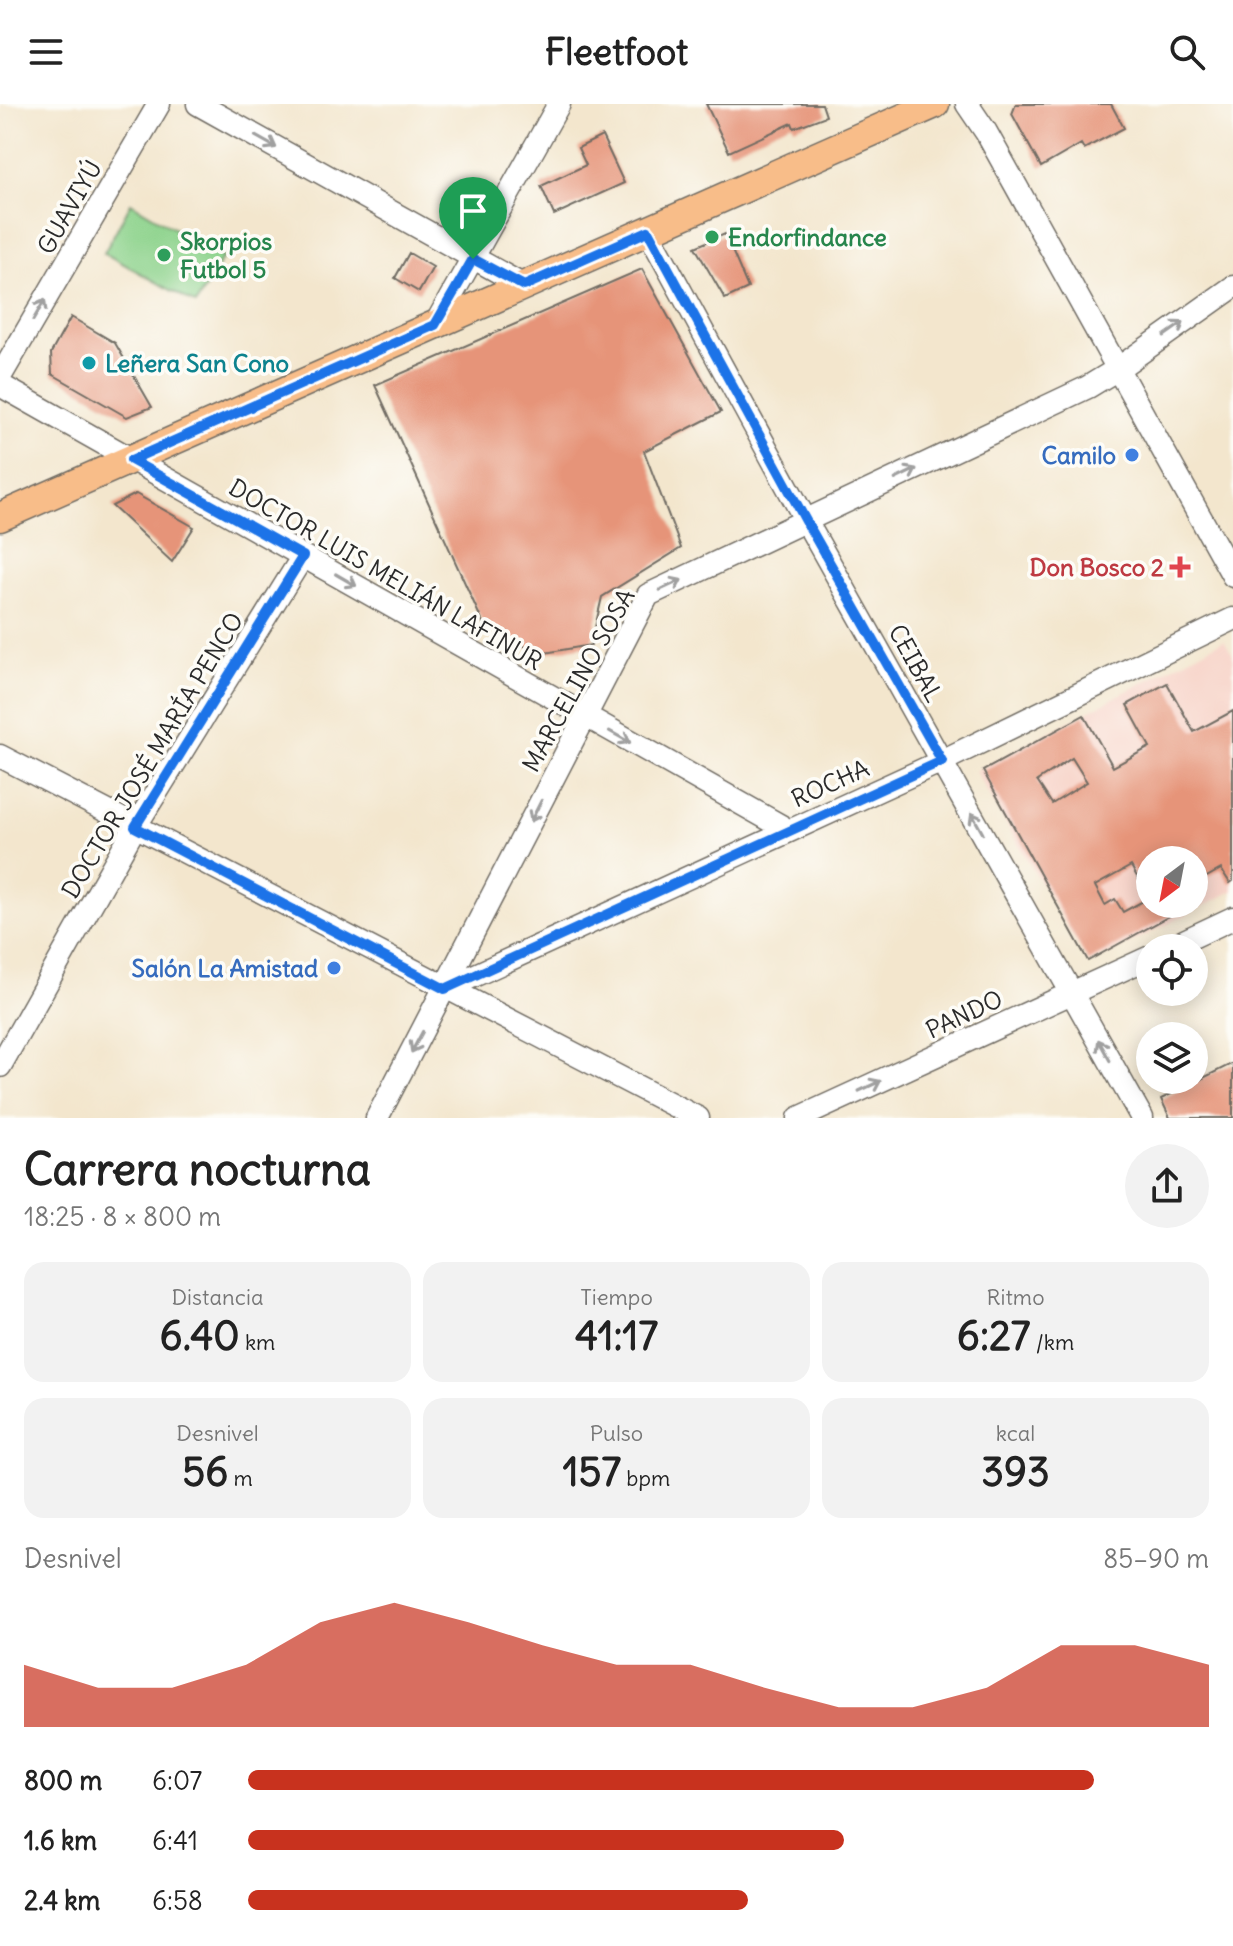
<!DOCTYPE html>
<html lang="es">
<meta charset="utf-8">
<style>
body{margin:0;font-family:Delius,sans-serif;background:#f2f2f2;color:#222;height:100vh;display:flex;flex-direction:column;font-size:30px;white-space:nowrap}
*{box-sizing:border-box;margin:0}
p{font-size:26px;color:#767676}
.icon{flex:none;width:44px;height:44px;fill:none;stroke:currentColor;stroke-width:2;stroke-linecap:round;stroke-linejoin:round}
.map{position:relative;height:1014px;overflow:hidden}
.drawer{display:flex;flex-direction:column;background:#fff;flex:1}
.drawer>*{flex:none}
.needle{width:52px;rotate:212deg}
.controls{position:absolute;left:1136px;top:742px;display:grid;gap:16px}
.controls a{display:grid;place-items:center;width:72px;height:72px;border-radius:50%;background:#fff;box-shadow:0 4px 20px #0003;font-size:40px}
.pin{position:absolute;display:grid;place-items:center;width:68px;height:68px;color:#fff;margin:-82px -34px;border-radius:50% 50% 50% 0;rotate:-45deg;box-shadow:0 0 8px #0007}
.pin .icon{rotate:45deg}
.round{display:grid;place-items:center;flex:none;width:84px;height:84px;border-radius:42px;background:#f2f2f2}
.head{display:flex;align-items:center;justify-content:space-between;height:136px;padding:0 24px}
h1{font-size:44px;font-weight:700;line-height:60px}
.figures{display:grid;grid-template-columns:repeat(3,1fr);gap:12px;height:136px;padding:8px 24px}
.figures div{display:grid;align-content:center;border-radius:20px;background:#f2f2f2;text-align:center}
.figures b{font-size:40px;font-weight:700}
.figures small{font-size:22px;font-weight:400}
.figures p{font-size:22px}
.chart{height:224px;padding:16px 24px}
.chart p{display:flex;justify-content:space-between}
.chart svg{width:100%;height:144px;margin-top:8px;fill:#c8321e;opacity:.7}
ul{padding:0 24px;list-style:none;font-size:26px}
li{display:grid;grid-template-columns:128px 96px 1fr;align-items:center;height:60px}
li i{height:20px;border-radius:10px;background:#c8321e}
header{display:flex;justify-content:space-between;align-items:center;height:104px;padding:0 24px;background:#fff;font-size:36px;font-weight:700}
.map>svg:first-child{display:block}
.built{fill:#f7d1c6;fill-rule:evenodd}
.green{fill:#8ed38d;stroke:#5c7f5c;stroke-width:2}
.building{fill:#e69479;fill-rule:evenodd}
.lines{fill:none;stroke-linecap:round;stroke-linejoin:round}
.minor-casing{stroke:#716c64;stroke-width:25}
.major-casing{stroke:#716c64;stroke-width:31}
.minor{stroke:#fff;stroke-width:22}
.major{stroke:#f8bd89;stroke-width:28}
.oneway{stroke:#a0a0a0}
.route-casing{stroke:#fff;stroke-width:16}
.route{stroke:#1a73e8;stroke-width:10}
.leisure-dot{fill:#2e9e5b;stroke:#fdfcf7;stroke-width:3}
.culture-dot{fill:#0f9aa8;stroke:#fdfcf7;stroke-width:3}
.shop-dot{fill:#3f7fe0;stroke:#fdfcf7;stroke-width:3}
.health-dot{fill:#e0444e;stroke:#fdfcf7;stroke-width:3}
.labels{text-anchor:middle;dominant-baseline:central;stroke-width:7;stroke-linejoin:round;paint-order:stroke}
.street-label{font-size:24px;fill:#2b2b2b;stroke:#fdfcf7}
.leisure-label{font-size:24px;font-weight:bold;fill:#27864d;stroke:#fdfcf7;text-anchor:start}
.culture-label{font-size:24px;font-weight:bold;fill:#0d838f;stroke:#fdfcf7;text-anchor:start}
.shop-label{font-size:24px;font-weight:bold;fill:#366cbe;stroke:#fdfcf7;text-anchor:end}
.health-label{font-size:24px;font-weight:bold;fill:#be3a42;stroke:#fdfcf7;text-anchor:end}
</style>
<header><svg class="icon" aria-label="menu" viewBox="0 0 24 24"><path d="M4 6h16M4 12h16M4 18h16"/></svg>Fleetfoot<svg class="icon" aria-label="search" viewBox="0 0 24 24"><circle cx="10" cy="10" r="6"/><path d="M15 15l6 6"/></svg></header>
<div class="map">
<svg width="1233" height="1014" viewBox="0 0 1233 1014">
<rect width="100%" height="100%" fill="#fdfcf7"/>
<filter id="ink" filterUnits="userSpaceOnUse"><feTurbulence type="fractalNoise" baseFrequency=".0125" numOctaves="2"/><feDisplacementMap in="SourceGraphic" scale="16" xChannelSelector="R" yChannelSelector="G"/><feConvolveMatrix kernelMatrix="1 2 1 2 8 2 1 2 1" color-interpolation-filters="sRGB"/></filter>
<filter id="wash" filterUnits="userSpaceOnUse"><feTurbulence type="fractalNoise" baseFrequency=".006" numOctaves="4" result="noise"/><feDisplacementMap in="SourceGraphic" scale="32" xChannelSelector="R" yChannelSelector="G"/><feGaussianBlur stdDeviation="1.8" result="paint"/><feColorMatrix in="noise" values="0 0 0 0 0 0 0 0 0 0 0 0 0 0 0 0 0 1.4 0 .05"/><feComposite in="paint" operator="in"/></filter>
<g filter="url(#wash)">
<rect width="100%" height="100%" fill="#f3e6cd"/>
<path class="built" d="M1224,536L1233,551V787L1089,860L975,667ZM1150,756H1194V800H1150Z"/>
<path class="green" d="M131,99L223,153L196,200L104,149Z"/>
<g id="blocks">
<path class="building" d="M706,0H822L826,12L794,24L792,19L729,48Z
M1016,0H1111L1124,24L1084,45L1081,40L1041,63L1012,10Z
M602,32L624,79L554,111L541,82L586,61L578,44Z
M725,130L748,184L725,195L695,143Z
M409,149L433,163L419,188L395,174Z
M642,165L721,308L644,347L681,444L602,493L591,541L539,550L483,519L375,281Z
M71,213L115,239L152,303L127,313L52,270L51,249Z
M136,390L194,423L172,458L112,402Z
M1167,579L1194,628L1233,607V777L1230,779L1221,765L1194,780V756H1150V800H1191L1088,857L983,667L1084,611L1113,663L1150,643L1127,601ZM1072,654L1087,678L1052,700L1037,677ZM1131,762L1149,794L1123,808L1115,795L1105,801L1095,782Z
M1233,959V1014H1170L1161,995Z"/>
</g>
</g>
<g filter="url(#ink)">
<use href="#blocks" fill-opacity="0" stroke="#716c64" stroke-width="2"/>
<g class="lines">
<g class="minor-casing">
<path id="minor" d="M198,0L524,182
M967,0L986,28L1233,472
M648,127L806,417L1142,1014
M435,221L559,0
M0,273L159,0
M0,281L788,726
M0,652L698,1014
M1169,844L1233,814
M445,885L942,657L1233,515
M0,962L135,723L303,452
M377,1014L648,491L1088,283L1116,266L1233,183
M799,1014L1150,853"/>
</g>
<g class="major-casing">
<path id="major" d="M0,413L935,0"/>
</g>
<use href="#minor" class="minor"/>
<use href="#major" class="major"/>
</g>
<defs><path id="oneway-shaft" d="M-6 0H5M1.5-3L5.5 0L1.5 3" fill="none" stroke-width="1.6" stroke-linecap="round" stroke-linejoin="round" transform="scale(2)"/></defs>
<g class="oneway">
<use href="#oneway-shaft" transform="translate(266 38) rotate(29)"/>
<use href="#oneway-shaft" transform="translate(39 206) rotate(-60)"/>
<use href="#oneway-shaft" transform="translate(1174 225) rotate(-35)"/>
<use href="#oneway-shaft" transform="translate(906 370) rotate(-26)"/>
<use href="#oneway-shaft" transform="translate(346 476) rotate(30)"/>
<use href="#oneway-shaft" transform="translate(671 481) rotate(-25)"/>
<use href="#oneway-shaft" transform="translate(620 633) rotate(29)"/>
<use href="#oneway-shaft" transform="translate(536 707) rotate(117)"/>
<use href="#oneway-shaft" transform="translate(977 719) rotate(-119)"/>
<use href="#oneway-shaft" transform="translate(417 938) rotate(118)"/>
<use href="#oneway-shaft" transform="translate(1104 946) rotate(-119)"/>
<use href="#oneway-shaft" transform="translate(870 982) rotate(-25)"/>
</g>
</g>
<g class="lines" filter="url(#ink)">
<g class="route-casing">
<path id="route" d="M648,127L806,417L942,657L445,885L135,723L303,452L131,356L435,221L473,155L524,182Z"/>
</g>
<use href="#route" class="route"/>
</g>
<g class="leisure-dot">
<circle cx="712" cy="133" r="8"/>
<circle cx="164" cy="151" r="8"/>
</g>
<circle class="culture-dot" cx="89" cy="259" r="8"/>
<g class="shop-dot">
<circle cx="1132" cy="351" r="8"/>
<circle cx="334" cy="864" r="8"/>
</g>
<path class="health-dot" d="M1176 451h8v8h8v8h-8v8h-8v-8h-8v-8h8z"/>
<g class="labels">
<g class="street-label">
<text transform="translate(69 103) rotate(-60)">GUAVIYÚ</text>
<text transform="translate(386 470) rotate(30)">DOCTOR LUIS MELIÁN LAFINUR</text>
<text transform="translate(916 559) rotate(61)">CEIBAL</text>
<text transform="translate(578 576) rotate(-61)">MARCELINO SOSA</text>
<text transform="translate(152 651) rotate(-59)">DOCTOR JOSÉ MARÍA PENCO</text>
<text transform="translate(830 679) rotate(-24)">ROCHA</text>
<text transform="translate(964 910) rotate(-25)">PANDO</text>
</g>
<g class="leisure-label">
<text x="728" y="133">Endorfindance</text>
<text x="180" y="137">Skorpios<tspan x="180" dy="28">Futbol 5</tspan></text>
</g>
<g class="culture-label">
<text x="105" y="259">Leñera San Cono</text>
</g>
<g class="shop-label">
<text x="1116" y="351">Camilo</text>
<text x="318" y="864">Salón La Amistad</text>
</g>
<g class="health-label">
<text x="1164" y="463">Don Bosco 2</text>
</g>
</g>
</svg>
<div class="controls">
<a><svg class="needle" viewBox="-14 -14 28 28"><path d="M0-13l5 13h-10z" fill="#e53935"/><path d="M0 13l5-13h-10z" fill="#767676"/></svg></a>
<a><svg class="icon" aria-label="locate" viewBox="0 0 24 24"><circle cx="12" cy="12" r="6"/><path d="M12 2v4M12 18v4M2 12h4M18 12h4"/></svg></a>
<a><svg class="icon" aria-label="layers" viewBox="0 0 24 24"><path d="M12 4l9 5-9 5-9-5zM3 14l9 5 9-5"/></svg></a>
</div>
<div class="pin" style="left:473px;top:155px;background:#1e9e55"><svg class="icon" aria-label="arrive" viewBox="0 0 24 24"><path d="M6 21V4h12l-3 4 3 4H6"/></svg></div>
</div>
<section class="drawer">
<div class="head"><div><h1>Carrera nocturna</h1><p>18:25 · 8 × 800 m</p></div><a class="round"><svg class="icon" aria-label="share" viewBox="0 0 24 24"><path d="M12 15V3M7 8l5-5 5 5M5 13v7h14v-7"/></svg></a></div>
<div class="figures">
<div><p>Distancia</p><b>6.40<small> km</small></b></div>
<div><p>Tiempo</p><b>41:17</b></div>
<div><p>Ritmo</p><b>6:27<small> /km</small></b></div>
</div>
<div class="figures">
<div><p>Desnivel</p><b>56<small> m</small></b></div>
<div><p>Pulso</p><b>157<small> bpm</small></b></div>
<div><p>kcal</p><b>393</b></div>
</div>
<div class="chart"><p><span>Desnivel</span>85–90 m</p>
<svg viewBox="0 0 160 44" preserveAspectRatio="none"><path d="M0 44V25L10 32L20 32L30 25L40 12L50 6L60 12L70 19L80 25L90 25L100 32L110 38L120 38L130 32L140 19L150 19L160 25V44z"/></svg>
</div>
<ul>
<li><b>800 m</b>6:07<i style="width:88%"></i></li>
<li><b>1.6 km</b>6:41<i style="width:62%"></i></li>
<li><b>2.4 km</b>6:58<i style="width:52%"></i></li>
</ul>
</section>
